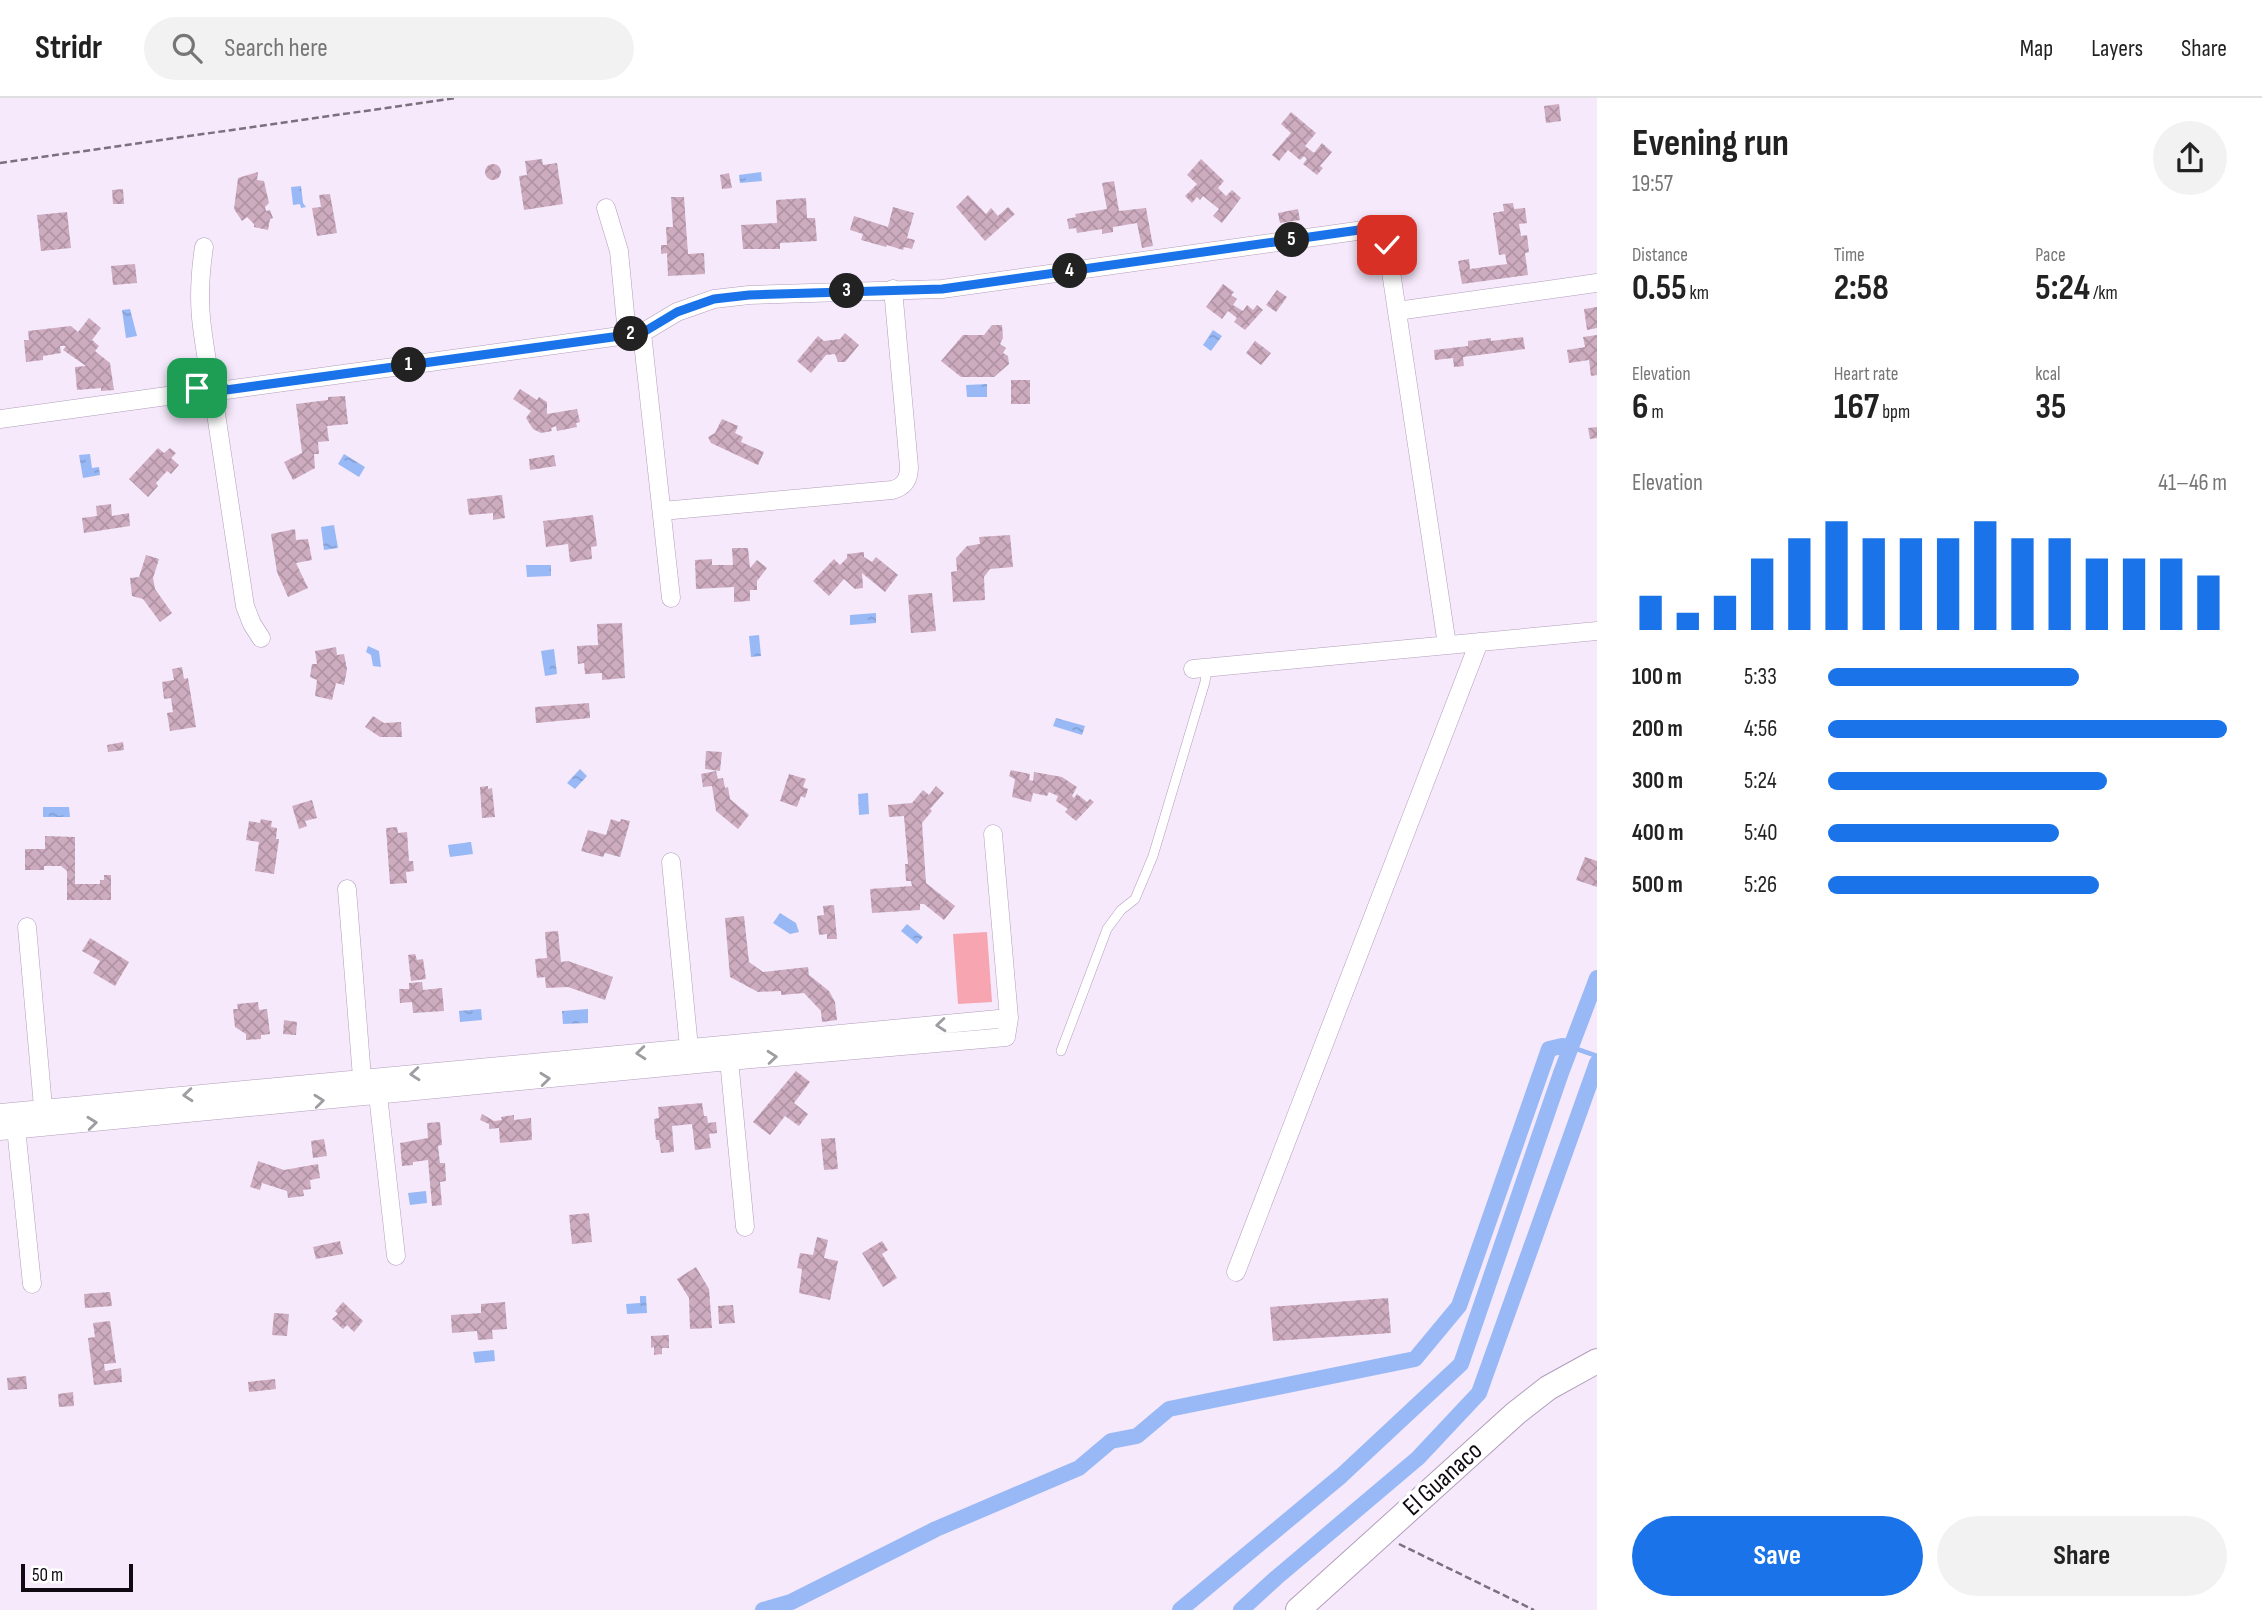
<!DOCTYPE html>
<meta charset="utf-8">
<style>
body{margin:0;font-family:"Sofia Sans Condensed",sans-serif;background:#f2f2f2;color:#222;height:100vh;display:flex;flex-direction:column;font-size:26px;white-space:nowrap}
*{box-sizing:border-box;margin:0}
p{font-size:23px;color:#767676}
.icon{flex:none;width:38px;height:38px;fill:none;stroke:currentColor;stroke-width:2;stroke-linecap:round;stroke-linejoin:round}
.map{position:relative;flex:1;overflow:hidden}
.sheet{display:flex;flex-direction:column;background:#fff;width:665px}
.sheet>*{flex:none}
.scale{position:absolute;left:21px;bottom:18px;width:112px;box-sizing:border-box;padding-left:7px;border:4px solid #100913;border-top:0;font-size:19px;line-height:24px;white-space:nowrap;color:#100913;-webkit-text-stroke:5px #fff;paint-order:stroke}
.pin{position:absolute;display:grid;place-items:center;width:60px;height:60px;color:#fff;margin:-30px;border-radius:14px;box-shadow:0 4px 10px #0006}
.km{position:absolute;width:35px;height:35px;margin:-18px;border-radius:50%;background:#222;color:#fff;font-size:19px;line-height:35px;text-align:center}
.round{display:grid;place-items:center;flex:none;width:74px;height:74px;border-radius:37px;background:#f2f2f2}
.overview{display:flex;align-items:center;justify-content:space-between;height:119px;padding:0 35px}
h1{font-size:38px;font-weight:700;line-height:52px}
.stats{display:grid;grid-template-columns:repeat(3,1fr);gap:10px;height:119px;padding:7px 35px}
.stats div{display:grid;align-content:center}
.stats b{font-size:35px;font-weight:700}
.stats small{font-size:19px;font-weight:400}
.stats p{font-size:19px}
.chart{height:196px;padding:14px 35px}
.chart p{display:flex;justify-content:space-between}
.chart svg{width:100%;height:126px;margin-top:7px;stroke:#1a73e8;stroke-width:6}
.action{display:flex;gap:14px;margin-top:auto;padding:14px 35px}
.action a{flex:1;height:80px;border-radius:42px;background:#1a73e8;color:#fff;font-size:28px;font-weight:700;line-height:80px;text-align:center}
.action a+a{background:#f2f2f2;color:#222}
ul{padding:0 35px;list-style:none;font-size:23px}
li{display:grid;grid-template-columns:112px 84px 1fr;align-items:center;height:52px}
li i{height:18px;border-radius:9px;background:#1a73e8}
header{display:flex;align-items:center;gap:42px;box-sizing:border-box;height:98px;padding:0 35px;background:#fff;border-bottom:2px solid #e0e0e0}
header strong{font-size:33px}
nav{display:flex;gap:38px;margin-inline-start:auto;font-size:24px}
.search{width:490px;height:63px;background:#f2f2f2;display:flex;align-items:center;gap:18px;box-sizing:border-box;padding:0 24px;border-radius:38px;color:#767676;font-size:26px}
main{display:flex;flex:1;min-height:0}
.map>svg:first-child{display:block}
.pitch{fill:#f6a5b1}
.water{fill:url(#water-ripples)}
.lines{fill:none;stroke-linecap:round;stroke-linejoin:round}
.stream{stroke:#98b9f6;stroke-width:4.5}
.canal{stroke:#98b9f6;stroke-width:16}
.building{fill:url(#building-cross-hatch)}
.lane-casing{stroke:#b29ebb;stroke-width:10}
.street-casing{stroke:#b29ebb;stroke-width:19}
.secondary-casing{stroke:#b29ebb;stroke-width:26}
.path{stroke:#7a707e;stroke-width:2.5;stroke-dasharray:7 3.5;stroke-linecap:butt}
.lane{stroke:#fff;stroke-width:9}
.street{stroke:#fff;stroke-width:18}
.secondary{stroke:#fff;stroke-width:24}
.oneway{stroke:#9f9da1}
.route-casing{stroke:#fff;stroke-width:14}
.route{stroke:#1a73e8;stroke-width:9}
.labels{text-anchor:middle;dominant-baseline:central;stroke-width:7;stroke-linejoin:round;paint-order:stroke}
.street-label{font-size:26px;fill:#100913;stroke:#fff}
</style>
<header>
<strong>Stridr</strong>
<div class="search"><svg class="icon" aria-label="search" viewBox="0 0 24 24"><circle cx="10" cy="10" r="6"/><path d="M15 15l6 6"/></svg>Search here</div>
<nav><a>Map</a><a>Layers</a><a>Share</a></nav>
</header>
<main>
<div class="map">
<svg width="1597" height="1512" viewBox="0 0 1597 1512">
<defs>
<pattern id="water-ripples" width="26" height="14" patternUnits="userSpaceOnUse" patternTransform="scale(1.75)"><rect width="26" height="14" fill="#98b9f6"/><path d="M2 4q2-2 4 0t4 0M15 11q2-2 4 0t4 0" fill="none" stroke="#829ed2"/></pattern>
<pattern id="building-cross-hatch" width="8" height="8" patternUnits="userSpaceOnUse" patternTransform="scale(1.75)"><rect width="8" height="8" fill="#ceacc0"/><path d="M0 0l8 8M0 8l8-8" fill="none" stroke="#b093a4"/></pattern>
</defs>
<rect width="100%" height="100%" fill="#f6e9fb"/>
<path class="pitch" d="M987,834L992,904L958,906L953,836Z"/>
<path class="water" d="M761,74L762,83L740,85L739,77Z
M301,88L303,105L306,109L301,110L300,106L293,107L291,89Z
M130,211L137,238L126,240L122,212Z
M1213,232L1222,238L1211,253L1203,247Z
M987,286V299H967L966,287Z
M90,356L92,370L99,369L100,377L83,380L79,357Z
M344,356L365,369L359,379L338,366Z
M334,427L338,450L324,452L321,429Z
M526,467H551V478L527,479Z
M876,515V525L850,527V517Z
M759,537L761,558L751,559L749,538Z
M368,548L379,553L381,569L373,568L371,557L366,554Z
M554,551L557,576L545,578L541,553Z
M1056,620L1085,628L1082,637L1053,628Z
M580,671L587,678L575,691L567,685Z
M868,695L869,716L859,717L858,696Z
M43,709H69L70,719H43Z
M471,744L473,756L450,759L448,747Z
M780,815L796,825L799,834L790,836L773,825Z
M907,826L923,839L917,846L901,833Z
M481,911L482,922L460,924L459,913Z
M588,911V925L563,926L562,913Z
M426,1093L427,1105L410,1107L408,1095Z
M640,1198H646L647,1215L627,1216L626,1206L640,1205Z
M494,1252L495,1263L475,1265L473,1254Z"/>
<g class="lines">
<path class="stream" d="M1571,949L1597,958"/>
<path class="canal" d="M763,1512L791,1504L936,1431L1079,1370L1111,1343L1137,1338L1169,1311L1415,1261L1459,1208L1549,951L1562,948L1571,949
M1180,1512L1341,1378L1461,1266L1561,975L1597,880
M1241,1512L1276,1480L1418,1360L1479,1295L1597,965"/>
</g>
<path class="building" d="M1559,6L1561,23L1546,25L1544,8Z
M1291,14L1316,35L1305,48L1314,55L1322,45L1332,54L1320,68L1323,70L1317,77L1303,66L1307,61L1304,58L1300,62L1288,52L1279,63L1272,57L1291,35L1281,26Z
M542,61L543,67L557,65L563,106L524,112L519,78L527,77L525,63Z
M1201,61L1224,83L1218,90L1226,98L1232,92L1241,100L1222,125L1213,118L1219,111L1203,98L1200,102L1197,99L1192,105L1185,98L1197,86L1187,77Z
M485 74a8 8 0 1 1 16 0a8 8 0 1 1-16 0Z
M258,74L257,82L264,83L269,105L265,109L266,113L270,112L273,120L270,121L268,132L254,129V126L247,119L242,123L234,111L238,80Z
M729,75L732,90L722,91L720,77Z
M1114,83L1119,113L1146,110L1153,148L1142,150L1137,125L1113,129V134L1102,136V131L1077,135L1076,130L1069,131L1067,121L1076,119L1075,116L1107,111L1102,85Z
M123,91L124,106H113L112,92Z
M330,96L337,135L317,138L312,110L321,109L319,97Z
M968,97L986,116L991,110L998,118L1008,109L1015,116L985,143L956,109Z
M671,99H684L688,156L704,155L705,176L668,178L667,155L661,156V147H667L666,129H673Z
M806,100L807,120H815L817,143L780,145V151H743L741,127L777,125L776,102Z
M1513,105L1514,111L1525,110L1527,125L1519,126L1521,138L1527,137L1529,154L1525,155L1528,177L1462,186L1458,163L1469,161L1470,171L1507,166L1505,156L1499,157L1493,115L1504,113L1503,106Z
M893,109L914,115L907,140L915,142L912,151L904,149L903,152L887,147L886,149L861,142L863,136L850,132L854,118L888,129Z
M1298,111L1300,122L1280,125L1278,115Z
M67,114L71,150L41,153L37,117Z
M135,166L137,185L113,187L111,168Z
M1223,186L1234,194L1231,197L1237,201L1233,207L1243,213L1247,207L1253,212L1257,207L1263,212L1245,232L1234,224L1237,220L1228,213L1222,221L1206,209Z
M1277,192L1287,199L1276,214L1266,207Z
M1597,209V230L1587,232L1584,211Z
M89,220L101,230L92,242L99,248L95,253L110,265L114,292L101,293V290L77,292L75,269L86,268L63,252L66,248H60L61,255L43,258V262L26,264L24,242H29L28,233L71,228L78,234Z
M992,227H1002L1003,240L1000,246L1006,250L1003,255L1008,258L1009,266L994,279H961L941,263L963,237H984Z
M845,235L859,247L845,264H838L835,256L826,257L811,275L797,263L818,238L824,243L840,241Z
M1597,237V277L1591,278L1589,262L1569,265L1567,252L1585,249L1583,239Z
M1523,239L1525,251L1463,259L1464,268L1454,269L1453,260L1435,262L1434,252L1468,248V243L1491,240V243Z
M1255,243L1271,255L1261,267L1246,255Z
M1011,282H1030V306H1011Z
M520,291L537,302L539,299L547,304V316L577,311L580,324L576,325L577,329L557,333L556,328L551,330L552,333L541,335L533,331L526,320L531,313L513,301Z
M345,298L348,326L327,328L329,343L318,344L319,356H314L315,370L293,382L284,364L302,355L296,306L328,302V299Z
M722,321L738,328L735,335L743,339L741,344L764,354L758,367L711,345L708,339L715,335Z
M1597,329V340L1590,341L1588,330Z
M158,350L164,355L170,350L176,355L171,360L179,367L171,376L167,373L156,385L158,388L148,399L129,381Z
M554,357L556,368L530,372L529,361Z
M502,397L505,420L493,422V415L469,417L467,401Z
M111,406L112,418L129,415L130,428L84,435L82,420L97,418L96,408Z
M593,417L597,448L591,449L592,461L570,464L568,446L546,449L543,423Z
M295,431L296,442L308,441L312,462L296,465L308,490L288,499L277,474L271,436Z
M1010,437L1013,469L990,471L984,479L985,502L953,504L951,474L957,473L956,460L967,448L980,446L979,439Z
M732,450H748L750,470L757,462L767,470L757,483V492H750V503L734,504V489L696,491L695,462L712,461V467H733Z
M864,454V459L872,464L876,459L898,477L885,494L862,475L863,490L855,491L844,481L829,498L813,483L834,461L840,467L847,460V456Z
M146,457L159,461L153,480L155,491L172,515L160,524L143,501L132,498L130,480L139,479Z
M932,495L936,533L911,535L908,497Z
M622,525L625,580L602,582V575L585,576L584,565L578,566L577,548L598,547L597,526Z
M336,549L337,557L344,556L347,571L344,587L336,585L332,602L315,598L317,582L310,579L312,566H317L315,553Z
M182,569L184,581L188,580L196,629L170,633L167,615L173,614L171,600L164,601L162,584L174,582L172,571Z
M589,605L590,620L536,625L535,609Z
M373,618L384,625L401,624L402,639H380L365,629Z
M123,644L124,652L108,654L107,647Z
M706,653L722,654L720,673L705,671Z
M1011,672L1030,676L1029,682L1033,683L1034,674L1062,679L1077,689L1072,698L1074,700L1077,696L1087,704L1090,701L1094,704L1076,723L1065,714L1068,711L1056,703L1058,698L1049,694L1047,698L1033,695L1031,704L1012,699L1015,681L1009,678Z
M716,673L718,681L723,680L725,690L728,689L730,701L749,717L738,731L716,713L712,688L703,689L701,676Z
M789,676L806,681L803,689L808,691L805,700L801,698L797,709L780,703Z
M488,688V691L492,690L495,719L482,720L480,689Z
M936,688L944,695L930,711L932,713L922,725L926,785L955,808L944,822L924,806H920V812L872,815L870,791L912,788L911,783H906L905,766H908L904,718L889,719L888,707L912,705L923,692L929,697Z
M312,702L317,720L305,723L307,728L299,731L292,708Z
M261,721L272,723L271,729L277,730L276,741H279L274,776L255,773L259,744L246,742L249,723L260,725Z
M611,721L620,724L621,721L630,723L620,759L605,755L603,759L581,753L588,732L606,737Z
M397,729L398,735L407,734L409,763H413L414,773L406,774L407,785L390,786L386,730Z
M45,738L75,739V786H100V782H104V777H111V802H67V773L61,768H44V772H25V751H45Z
M1585,759L1597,763V789L1576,782Z
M834,807L837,841H827V836L819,837L817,818L824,817L823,808Z
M744,818L749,864L763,874L808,869L809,877L829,893L835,904L837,922L822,924L821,913L804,895L781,897V893L758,894L730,879L725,820Z
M558,833L561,864L568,863L613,879L605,902L568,889L546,890L545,879L537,880L535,861L547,860L545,834Z
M90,840L129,864L115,888L93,875L100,863L82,853Z
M415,856L417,862L423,861L426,881L411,883L408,857Z
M422,884L423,892L442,890L444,913L413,915L412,904L400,905L399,891H409V885Z
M258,904L259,912L267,911L270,936L261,937V941L246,942V936L235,929L233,911H238L237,906Z
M284,922L297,924L296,937L283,936Z
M796,973L810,984L794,1005L808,1016L799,1028L785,1018L770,1037L753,1024Z
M702,1005L704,1018H707L708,1025L716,1024L717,1035L709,1036L711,1050L695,1052L692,1026L672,1028L674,1054L661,1055L659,1042H656L654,1021L659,1020L658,1009Z
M482,1016L494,1023L502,1022L501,1019L514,1017V1022L531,1020L532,1042L500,1045L499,1030L489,1031V1026L480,1022Z
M440,1024L442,1047L438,1048L440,1065H445L446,1083L440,1084L442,1107L432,1108L428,1062L413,1064V1067L402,1068L400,1045L428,1040L427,1025Z
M835,1040L838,1071L824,1072L821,1041Z
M324,1041L327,1058L313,1060L311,1043Z
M258,1063L284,1072L318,1066L320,1080L310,1082L311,1091L303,1092L304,1098L288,1100L287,1093L262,1085L260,1092L250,1089Z
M589,1115L592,1144L572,1146L569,1117Z
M817,1139L828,1142L824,1160L838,1163L830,1202L799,1195L802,1171L797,1170L800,1155L813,1157Z
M340,1143L343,1156L316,1161L313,1149Z
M882,1143L888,1152L882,1156L897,1180L883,1189L862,1155Z
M696,1169L709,1191L712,1230L690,1231L689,1200L677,1181Z
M110,1194L112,1208L85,1210L84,1196Z
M1388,1200L1391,1235L1273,1243L1270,1209Z
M343,1204L363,1223L354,1234L347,1227L343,1231L332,1221L338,1216L335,1213Z
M505,1204L507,1231L492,1232L493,1241L478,1242L477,1233L452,1235L451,1217L481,1215V1206Z
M733,1207L735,1225L719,1226L718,1208Z
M274,1215L289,1216L287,1238L272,1237Z
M110,1223L116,1265L104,1266L105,1273L121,1270L122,1284L94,1287L88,1240L95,1239L93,1225Z
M669,1237V1250H662V1256L654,1257V1249L651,1250V1238Z
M26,1278L27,1291L8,1292L7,1280Z
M275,1281L276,1291L249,1294L248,1284Z
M73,1294L74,1308L59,1309L58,1296Z"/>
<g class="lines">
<g class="lane-casing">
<path id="lane" d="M1061,953L1107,831L1121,812L1135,801L1153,758L1205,584L1207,570"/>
</g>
<g class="street-casing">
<path id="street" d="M606,110L619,153L627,236
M204,149C196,201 201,229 210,280
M1397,213L1597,185
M642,235L671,500
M226,292L642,235L677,214L714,201L749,197L942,191L1371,131L1381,136L1387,147L1447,547
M215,309L245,508L252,526L261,540
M0,321L196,294
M662,413L892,392C904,389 909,381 909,369L893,191
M1193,571L1597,533
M671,764L690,960
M347,791L363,992
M27,829L44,1020
M728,951L745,1129
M378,997L396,1158
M0,1015L1009,920
M15,1020L32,1186
M0,1033L729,963L1006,939L1009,920L993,736
M1236,1174L1479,544"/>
</g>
<g class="secondary-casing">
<path id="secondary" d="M1298,1512L1516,1315L1548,1290L1597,1263"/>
</g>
<path class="path" d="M0,65L456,0
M1399,1446L1534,1512"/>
<use href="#lane" class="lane"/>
<use href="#street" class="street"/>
<use href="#secondary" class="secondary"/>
</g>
<defs><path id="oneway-chevron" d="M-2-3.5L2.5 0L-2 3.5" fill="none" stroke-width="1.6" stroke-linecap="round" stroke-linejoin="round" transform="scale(1.75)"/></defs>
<g class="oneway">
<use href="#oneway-chevron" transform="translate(941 927) rotate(175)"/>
<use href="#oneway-chevron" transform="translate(641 955) rotate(175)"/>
<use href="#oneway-chevron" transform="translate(772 959) rotate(-5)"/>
<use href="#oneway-chevron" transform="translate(415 976) rotate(175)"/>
<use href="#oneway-chevron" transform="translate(545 981) rotate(-6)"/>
<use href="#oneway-chevron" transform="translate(188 997) rotate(175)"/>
<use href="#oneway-chevron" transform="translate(319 1003) rotate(-6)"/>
<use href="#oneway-chevron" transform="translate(92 1025) rotate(-6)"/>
</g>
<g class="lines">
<g class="route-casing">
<path id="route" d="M197,290C202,281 209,278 219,282L226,292L642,235L677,214L714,201L749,197L942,191L1366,131C1377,131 1384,136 1387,147"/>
</g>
<use href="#route" class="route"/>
</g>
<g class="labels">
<g class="street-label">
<text transform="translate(1443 1381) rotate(-42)">El Guanaco</text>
</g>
</g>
</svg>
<div class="scale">50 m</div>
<div class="pin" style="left:197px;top:290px;background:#1e9e55"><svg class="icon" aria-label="arrive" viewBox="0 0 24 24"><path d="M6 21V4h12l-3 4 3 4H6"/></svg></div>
<div class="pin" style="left:1387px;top:147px;background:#d93025"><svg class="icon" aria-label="check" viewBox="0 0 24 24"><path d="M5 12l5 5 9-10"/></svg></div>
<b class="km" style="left:409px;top:267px">1</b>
<b class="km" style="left:631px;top:236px">2</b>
<b class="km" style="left:847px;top:193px">3</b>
<b class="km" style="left:1070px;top:173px">4</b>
<b class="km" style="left:1292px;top:142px">5</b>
</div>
<section class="sheet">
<div class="overview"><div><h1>Evening run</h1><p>19:57</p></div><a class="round"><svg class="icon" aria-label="share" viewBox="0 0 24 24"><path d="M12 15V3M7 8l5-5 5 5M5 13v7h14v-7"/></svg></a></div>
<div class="stats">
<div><p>Distance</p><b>0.55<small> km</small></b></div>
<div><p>Time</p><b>2:58</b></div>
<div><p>Pace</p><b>5:24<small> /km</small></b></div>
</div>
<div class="stats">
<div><p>Elevation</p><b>6<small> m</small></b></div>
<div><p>Heart rate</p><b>167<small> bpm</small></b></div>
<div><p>kcal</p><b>35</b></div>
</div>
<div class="chart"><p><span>Elevation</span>41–46 m</p>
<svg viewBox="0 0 160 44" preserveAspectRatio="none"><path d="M5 44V32M15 44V38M25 44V32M35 44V19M45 44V12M55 44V6M65 44V12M75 44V12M85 44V12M95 44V6M105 44V12M115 44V12M125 44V19M135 44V19M145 44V19M155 44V25"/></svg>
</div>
<ul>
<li><b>100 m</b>5:33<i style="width:63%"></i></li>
<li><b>200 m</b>4:56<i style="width:100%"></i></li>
<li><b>300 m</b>5:24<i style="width:70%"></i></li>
<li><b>400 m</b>5:40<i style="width:58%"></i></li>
<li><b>500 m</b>5:26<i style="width:68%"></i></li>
</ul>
<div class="action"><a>Save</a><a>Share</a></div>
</section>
</main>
